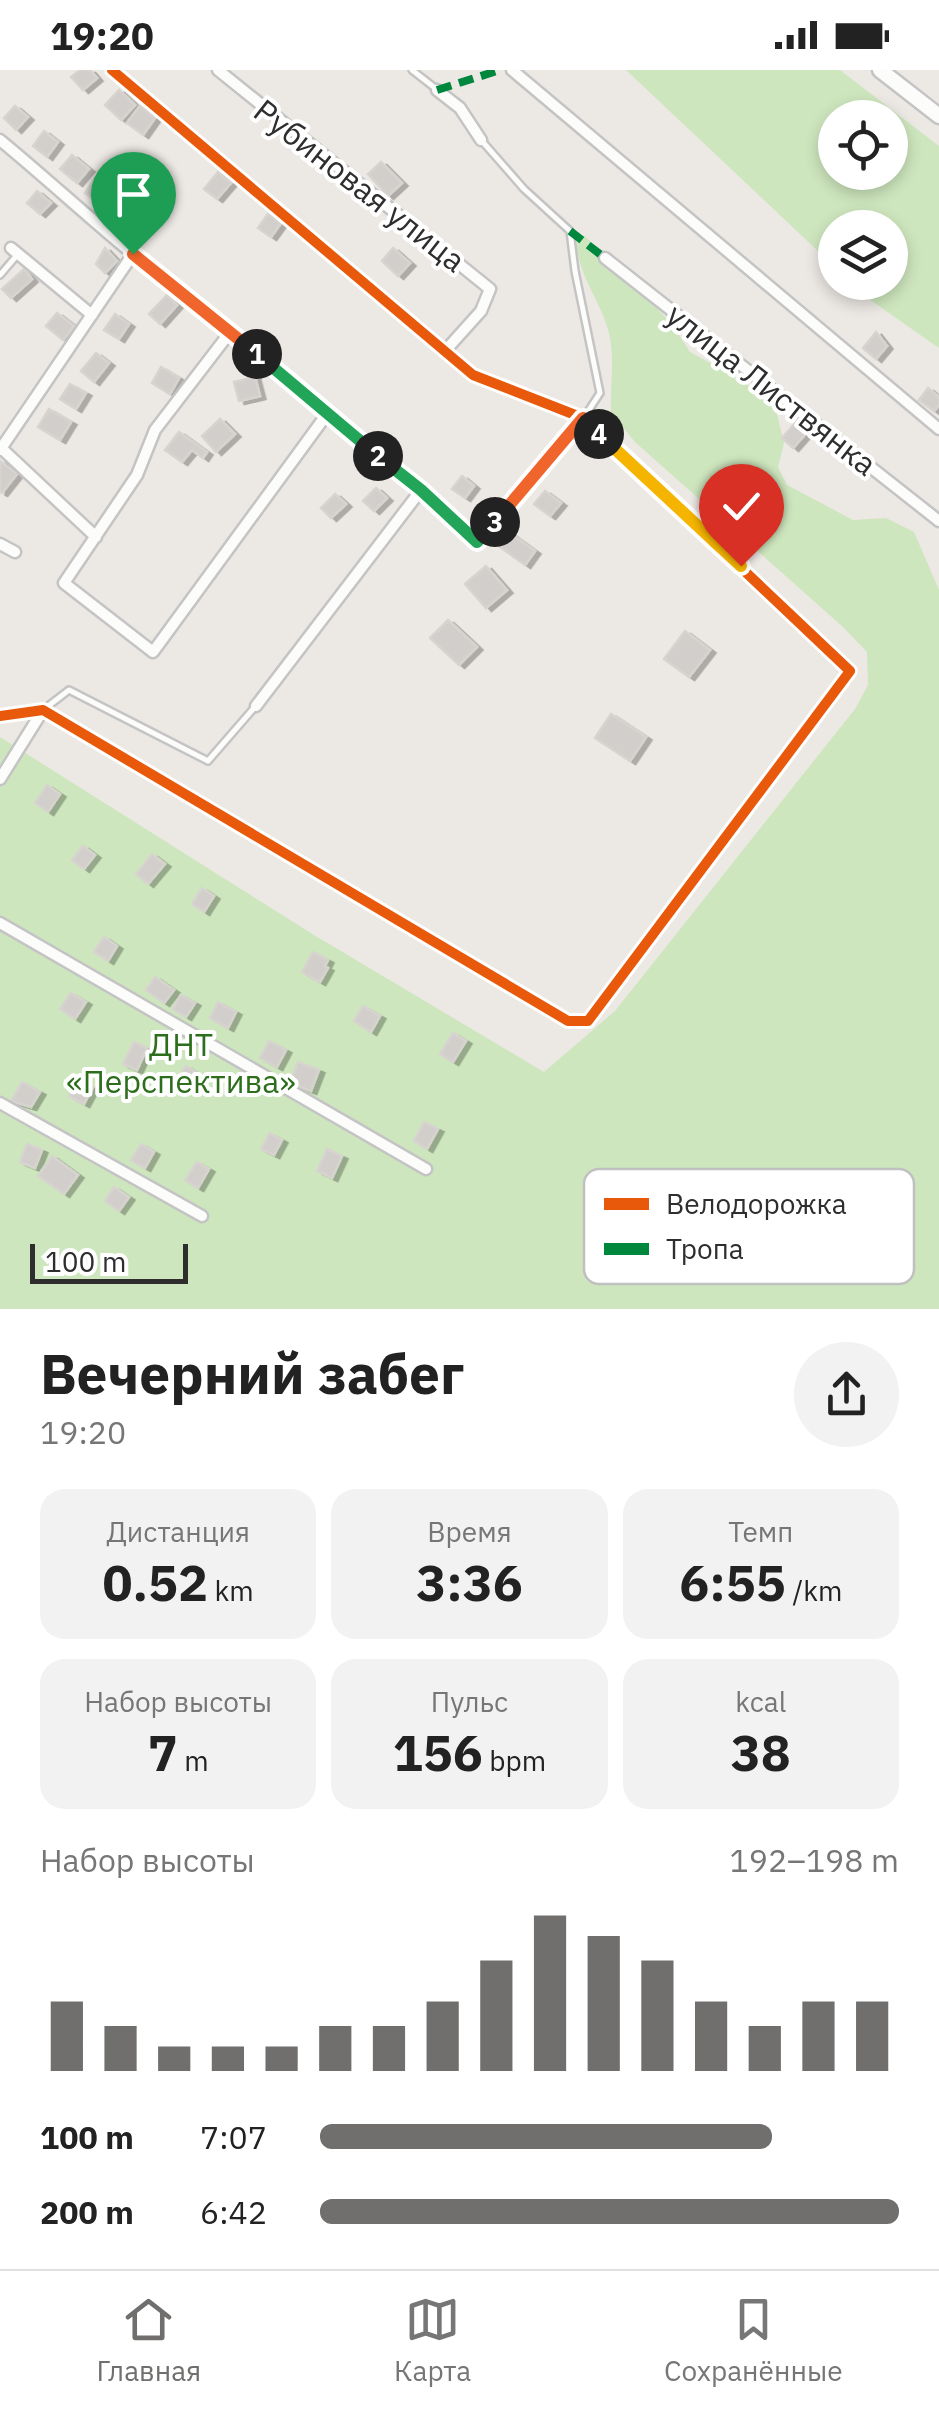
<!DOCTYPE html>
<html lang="ru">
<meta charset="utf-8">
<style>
body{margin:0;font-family:"IBM Plex Sans",sans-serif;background:#f2f2f2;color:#222;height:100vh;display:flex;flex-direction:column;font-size:38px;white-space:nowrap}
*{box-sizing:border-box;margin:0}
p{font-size:32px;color:#767676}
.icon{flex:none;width:55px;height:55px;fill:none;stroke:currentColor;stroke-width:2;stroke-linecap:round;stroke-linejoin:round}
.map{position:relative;height:1239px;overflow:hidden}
.drawer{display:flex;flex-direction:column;background:#fff;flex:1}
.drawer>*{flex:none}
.fabs{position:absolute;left:818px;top:30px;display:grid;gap:20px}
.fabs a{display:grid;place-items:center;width:90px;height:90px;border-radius:50%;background:#fff;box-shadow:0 5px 15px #0003;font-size:50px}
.scale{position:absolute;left:30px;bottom:25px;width:158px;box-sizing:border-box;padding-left:10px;border:5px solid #2e2e2e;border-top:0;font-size:28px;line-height:35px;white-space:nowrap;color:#2e2e2e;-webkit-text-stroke:8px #fff;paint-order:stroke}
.pin{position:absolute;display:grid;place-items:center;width:85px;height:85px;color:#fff;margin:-102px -42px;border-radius:50% 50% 50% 0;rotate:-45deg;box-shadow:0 0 10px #0007}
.pin .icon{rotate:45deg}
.km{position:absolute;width:50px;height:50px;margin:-25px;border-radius:50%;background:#222;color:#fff;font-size:28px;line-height:50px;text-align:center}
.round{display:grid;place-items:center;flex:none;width:105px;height:105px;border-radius:52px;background:#f2f2f2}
.overview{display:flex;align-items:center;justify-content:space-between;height:170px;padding:0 40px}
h1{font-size:55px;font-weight:700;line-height:75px}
.stats{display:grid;grid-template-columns:repeat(3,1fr);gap:15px;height:170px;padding:10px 40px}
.stats div{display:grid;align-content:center;border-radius:25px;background:#f2f2f2;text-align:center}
.stats b{font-size:50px;font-weight:700}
.stats small{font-size:28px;font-weight:400}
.stats p{font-size:28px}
.chart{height:280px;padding:20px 40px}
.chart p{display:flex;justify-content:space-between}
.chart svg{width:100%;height:180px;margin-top:10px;stroke:#706f6e;stroke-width:6}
ul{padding:0 40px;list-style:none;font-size:32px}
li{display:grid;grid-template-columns:160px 120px 1fr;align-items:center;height:75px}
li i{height:25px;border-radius:12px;background:#706f6e}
.status{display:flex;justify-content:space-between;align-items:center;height:70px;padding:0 50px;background:#fff;direction:ltr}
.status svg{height:28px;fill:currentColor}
.tabs{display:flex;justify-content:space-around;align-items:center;height:140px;border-top:2px solid #e0e0e0;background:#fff;font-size:28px;color:#767676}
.tabs a{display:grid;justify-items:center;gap:5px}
.tabs .on{color:#706f6e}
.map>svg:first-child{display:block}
.green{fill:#cee6be;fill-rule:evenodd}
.building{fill:#d1cecb;stroke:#d7d4d0;stroke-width:2.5;filter:url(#shadow)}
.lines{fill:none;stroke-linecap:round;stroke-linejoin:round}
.lane-casing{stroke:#c5c4c5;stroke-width:10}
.street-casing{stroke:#c5c4c5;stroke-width:15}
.secondary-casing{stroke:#c5c4c5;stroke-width:19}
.lane{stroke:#fcfcfb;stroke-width:5}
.street{stroke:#fcfcfb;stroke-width:10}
.secondary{stroke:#fcfcfb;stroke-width:14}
.quiet{stroke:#00873e;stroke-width:8;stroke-dasharray:15 8;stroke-linecap:butt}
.cycleway-casing{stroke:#fff;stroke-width:16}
.cycleway{stroke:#e8590c;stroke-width:10}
.split-1-casing{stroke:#fff;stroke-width:20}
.split-2-casing{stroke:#fff;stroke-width:20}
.split-3-casing{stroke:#fff;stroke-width:20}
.split-4-casing{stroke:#fff;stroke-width:20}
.split-5-casing{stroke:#fff;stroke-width:20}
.split-6-casing{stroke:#fff;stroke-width:20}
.split-1{stroke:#f0652b;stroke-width:12}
.split-2{stroke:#22a559;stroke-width:12}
.split-3{stroke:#22a559;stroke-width:12}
.split-4{stroke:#f0652b;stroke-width:12}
.split-5{stroke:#f5b400;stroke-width:12}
.split-6{stroke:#f5b400;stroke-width:12}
.labels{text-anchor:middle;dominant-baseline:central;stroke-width:8;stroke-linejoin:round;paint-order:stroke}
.street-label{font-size:32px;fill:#2e2e2e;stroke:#fff}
.park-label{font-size:32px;fill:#2c6e1b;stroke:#fff}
.key{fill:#fff;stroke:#c0c0c0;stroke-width:2.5}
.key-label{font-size:28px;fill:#2e2e2e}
</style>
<div class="status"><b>19:20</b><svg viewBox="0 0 49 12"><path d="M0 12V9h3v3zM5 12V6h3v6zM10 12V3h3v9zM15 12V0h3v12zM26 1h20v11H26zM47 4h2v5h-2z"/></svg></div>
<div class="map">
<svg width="939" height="1239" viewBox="0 0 939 1239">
<defs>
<filter id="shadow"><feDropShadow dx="5.5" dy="3" stdDeviation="0" flood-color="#0004"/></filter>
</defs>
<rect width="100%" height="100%" fill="#ece8e4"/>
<path class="green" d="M626,0H840L939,76V278L866,227L852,213L890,212V158H835V197ZM835,48H890V102H835Z
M577,166H585L672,254L690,282L740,309L776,340L784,373L778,397L787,415L853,450L886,448L914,462L939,520V1239H0V667L314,865L544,1002L615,941L855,639L868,615L867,582L843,557L635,372L611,343C610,315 615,290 609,263C601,230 574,201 577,166Z"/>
<path class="building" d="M80,0H90L97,8L83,20L71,7Z
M119,20L135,35L121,50L105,35Z
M15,36L28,47L16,60L4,48Z
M140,36L155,48L143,65L127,53Z
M44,61L58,72L47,87L33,76Z
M72,85L89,99L77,113L60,99Z
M381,92L402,113L388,126L368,104Z
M218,102L231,113L217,129L204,119Z
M95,108L117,124L106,139L85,123Z
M37,121L51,133L40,144L27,133Z
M138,136L154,152L138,168L122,152Z
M268,144L281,153L271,167L258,158Z
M105,178L117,191L105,203L96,194Z
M393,178L410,193L398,206L382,191Z
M24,199L32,209L11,228L2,219Z
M167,225L177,235L160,254L149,244Z
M57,243L74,256L63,270L46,256Z
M115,244L129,254L119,269L104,260Z
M876,262L887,276L876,289L863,278Z
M96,283L109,293L94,312L81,301Z
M161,297L179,308L170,324L152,313Z
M255,307L260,326L239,331L234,312Z
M70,314L86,323L76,339L60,329Z
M928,318L939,327V335L934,341L919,330Z
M49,339L71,352L60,370L38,357Z
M220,349L235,364L216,382L202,366Z
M797,351L808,361L793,378L782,368Z
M179,362L207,382L203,388L192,380L182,392L165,380Z
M0,391L17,404L2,423L0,422Z
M462,406L474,416L465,428L452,419Z
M376,418L387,428L374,441L363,431Z
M545,421L561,433L550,446L534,434Z
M335,424L346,434L331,448L321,438Z
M510,463L535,481L525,495L500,477Z
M486,496L507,520L486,538L465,514Z
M448,550L477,577L459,595L430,568Z
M685,561L710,580L689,607L664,589Z
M611,644L646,667L630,691L595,668Z
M47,715L60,724L48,742L35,733Z
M83,776L95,785L84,799L72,790Z
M152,784L165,794L148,814L136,804Z
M202,818L214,826L204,842L192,834Z
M104,867L117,876L108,891L94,882Z
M313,882L328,890L325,896L328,898L320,912L302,902Z
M155,907L174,920L164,933L146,920Z
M71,923L86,932L75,949L60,939Z
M181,925L195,933L186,947L173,939Z
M218,932L236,942L228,958L210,948Z
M363,936L380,946L371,962L354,951Z
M453,963L466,971L453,992L440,984Z
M269,971L286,980L277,997L260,988Z
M134,972L147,978L137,1000L123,994Z
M298,992L319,1000L311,1021L290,1013Z
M186,996L197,1003L187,1019L175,1012Z
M77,1010L93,1017L84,1034L69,1026Z
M22,1012L40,1022L31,1037L11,1031Z
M424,1052L438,1059L427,1079L414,1071Z
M270,1063L282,1070L274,1085L261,1079Z
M27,1074L42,1080L35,1098L20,1092Z
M141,1074L154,1082L145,1098L131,1090Z
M327,1079L342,1086L332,1108L317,1101Z
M52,1086L78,1105L64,1124L38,1106Z
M197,1092L209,1099L198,1118L185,1110Z
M114,1117L129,1127L119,1141L105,1131Z"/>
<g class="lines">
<g class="lane-casing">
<path id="lane" d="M412,0L435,18
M482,71L524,119L570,161L575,201L600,323L585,346
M0,205L18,184
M43,640L69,620L208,691L254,638"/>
</g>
<g class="street-casing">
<path id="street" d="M218,0L490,219L481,241L445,281
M512,0L939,359
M437,20L460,38L481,70
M0,70C45,107 88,147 133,184C248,279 368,370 477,473L583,348
M11,178L92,245
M605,188L939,451
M231,261L155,360L137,405L64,513L153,582L327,344
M0,377L96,467
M0,380L133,184
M0,474L15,482
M256,636L421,420
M0,646L43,640L568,951H588L850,601L583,348L473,305L112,0
M0,709L43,640
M0,853L426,1099
M0,1033L202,1146"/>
</g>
<g class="secondary-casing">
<path id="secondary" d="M880,0L939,46"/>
</g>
<use href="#lane" class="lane"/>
<use href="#street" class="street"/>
<use href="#secondary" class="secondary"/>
<path class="quiet" d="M437,20L500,0
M570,161L605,188"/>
<g class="cycleway-casing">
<path id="cycleway" d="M0,646L43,640L568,951H588L850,601L583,348L473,305L112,0"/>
</g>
<use href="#cycleway" class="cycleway"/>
</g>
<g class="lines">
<g class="split-1-casing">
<path id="split-1" d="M133,184L257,284"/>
</g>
<g class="split-2-casing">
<path id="split-2" d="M257,284L378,386"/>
</g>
<g class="split-3-casing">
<path id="split-3" d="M378,386L421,420L477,472L495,452"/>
</g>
<g class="split-4-casing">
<path id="split-4" d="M495,452L583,348L599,364"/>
</g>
<g class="split-5-casing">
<path id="split-5" d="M599,364L715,472"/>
</g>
<g class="split-6-casing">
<path id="split-6" d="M715,472L741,496"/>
</g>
<use href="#split-1" class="split-1"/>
<use href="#split-2" class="split-2"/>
<use href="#split-3" class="split-3"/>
<use href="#split-4" class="split-4"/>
<use href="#split-5" class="split-5"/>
<use href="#split-6" class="split-6"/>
</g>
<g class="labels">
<g class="street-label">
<text transform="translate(360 115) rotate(38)">Рубиновая улица</text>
<text transform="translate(772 319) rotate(38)">улица Листвянка</text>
</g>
<g class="park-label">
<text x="181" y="974">ДНТ<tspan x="181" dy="37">«Перспектива»</tspan></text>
</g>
</g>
<rect x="584" y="1099" width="330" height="115" rx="15" class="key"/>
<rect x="604" y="1128" width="45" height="12" fill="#e8590c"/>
<rect x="604" y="1173" width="45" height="12" fill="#00873e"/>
<g class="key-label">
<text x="666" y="1144">Велодорожка</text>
<text x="666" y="1189">Тропа</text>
</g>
</svg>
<div class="fabs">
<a><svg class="icon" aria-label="locate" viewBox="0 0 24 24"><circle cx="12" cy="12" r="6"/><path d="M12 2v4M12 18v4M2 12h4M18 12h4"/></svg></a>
<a><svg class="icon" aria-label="layers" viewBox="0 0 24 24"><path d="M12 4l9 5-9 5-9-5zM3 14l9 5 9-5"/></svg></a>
</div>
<div class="scale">100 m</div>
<div class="pin" style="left:133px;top:184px;background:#1e9e55"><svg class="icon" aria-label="arrive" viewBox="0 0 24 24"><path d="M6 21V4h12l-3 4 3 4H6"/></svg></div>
<div class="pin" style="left:741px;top:496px;background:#d93025"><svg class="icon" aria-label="check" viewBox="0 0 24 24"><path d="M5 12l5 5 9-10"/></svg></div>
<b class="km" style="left:257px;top:284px">1</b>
<b class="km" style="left:378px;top:386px">2</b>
<b class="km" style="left:495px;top:452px">3</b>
<b class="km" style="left:599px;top:364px">4</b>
</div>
<section class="drawer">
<div class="overview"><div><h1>Вечерний забег</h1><p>19:20</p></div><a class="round"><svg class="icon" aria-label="share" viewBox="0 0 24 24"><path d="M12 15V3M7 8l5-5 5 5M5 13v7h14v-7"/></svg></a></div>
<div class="stats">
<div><p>Дистанция</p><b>0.52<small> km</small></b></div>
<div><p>Время</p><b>3:36</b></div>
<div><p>Темп</p><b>6:55<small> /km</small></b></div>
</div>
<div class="stats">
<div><p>Набор высоты</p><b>7<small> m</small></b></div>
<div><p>Пульс</p><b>156<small> bpm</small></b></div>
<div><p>kcal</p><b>38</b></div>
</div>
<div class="chart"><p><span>Набор высоты</span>192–198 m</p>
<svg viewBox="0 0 160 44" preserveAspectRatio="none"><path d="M5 44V27M15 44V33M25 44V38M35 44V38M45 44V38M55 44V33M65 44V33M75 44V27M85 44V17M95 44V6M105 44V11M115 44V17M125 44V27M135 44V33M145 44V27M155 44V27"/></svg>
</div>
<ul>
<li><b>100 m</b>7:07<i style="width:78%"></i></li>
<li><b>200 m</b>6:42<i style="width:100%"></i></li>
</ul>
</section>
<nav class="tabs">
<a class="on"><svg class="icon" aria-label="home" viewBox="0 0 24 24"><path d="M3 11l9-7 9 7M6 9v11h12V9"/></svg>Главная</a>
<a><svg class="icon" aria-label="map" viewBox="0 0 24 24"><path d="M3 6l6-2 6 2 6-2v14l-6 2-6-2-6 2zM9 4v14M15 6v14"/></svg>Карта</a>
<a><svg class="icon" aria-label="saved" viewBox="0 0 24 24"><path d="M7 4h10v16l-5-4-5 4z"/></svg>Сохранённые</a>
</nav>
